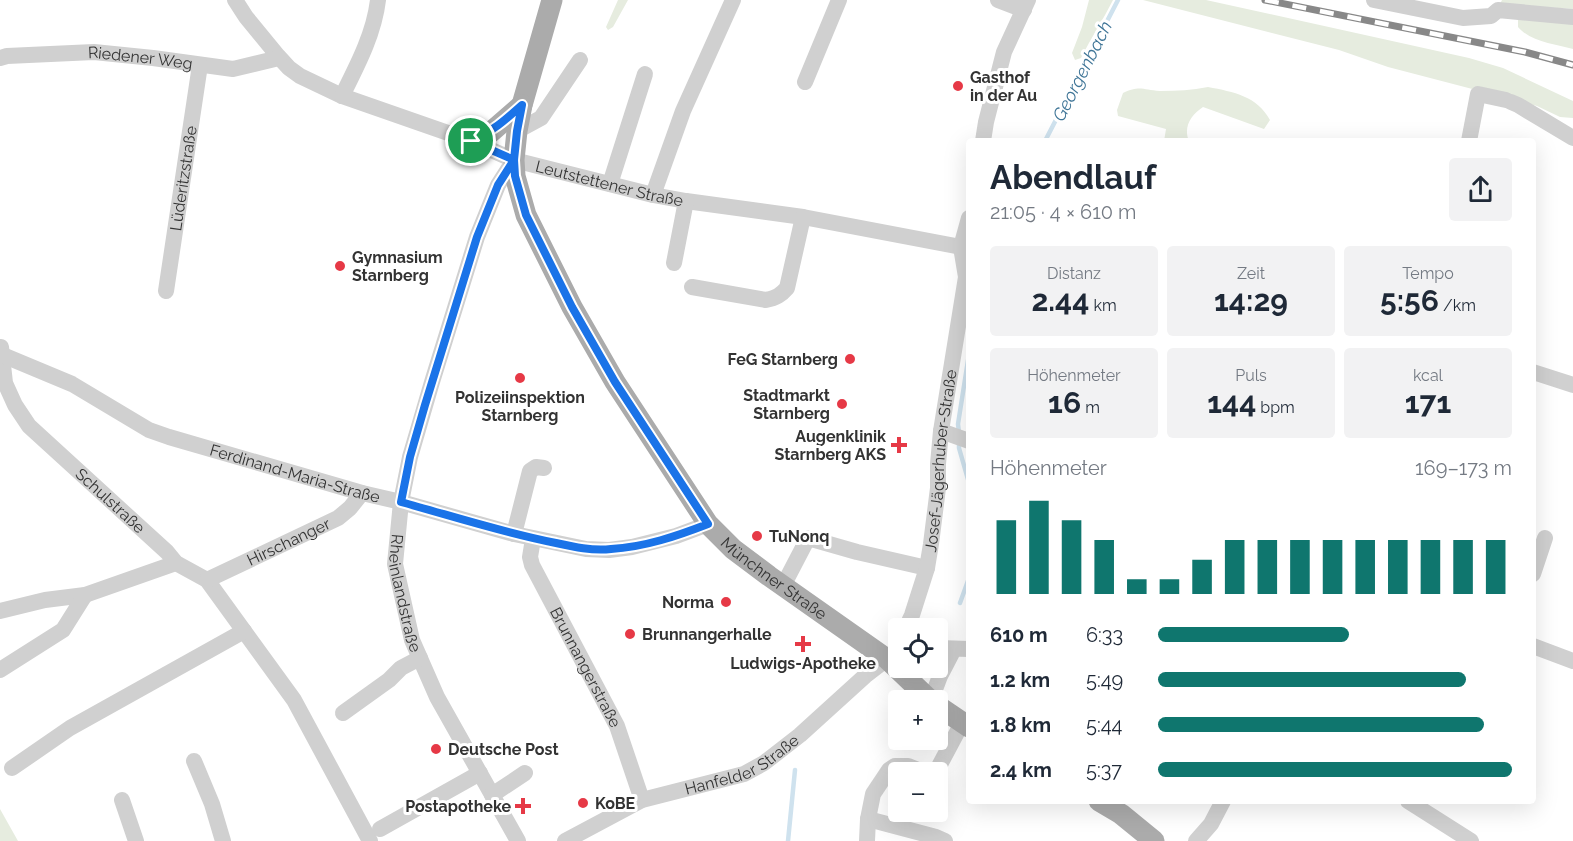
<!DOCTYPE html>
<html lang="de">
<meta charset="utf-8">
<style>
body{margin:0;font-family:Raleway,sans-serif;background:#f2f2f3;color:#1f2937;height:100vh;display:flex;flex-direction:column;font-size:22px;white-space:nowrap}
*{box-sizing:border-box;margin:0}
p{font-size:20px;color:#747a83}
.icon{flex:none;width:33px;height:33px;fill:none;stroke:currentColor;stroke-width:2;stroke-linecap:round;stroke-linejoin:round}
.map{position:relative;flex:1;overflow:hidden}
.details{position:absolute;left:966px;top:138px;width:570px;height:666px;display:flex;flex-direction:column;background:#fff;border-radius:6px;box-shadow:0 6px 24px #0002}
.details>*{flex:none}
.buttons{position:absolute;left:888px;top:618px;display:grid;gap:12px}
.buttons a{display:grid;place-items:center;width:60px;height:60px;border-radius:6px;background:#fff;box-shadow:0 6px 24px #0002;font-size:30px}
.pin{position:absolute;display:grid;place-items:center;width:51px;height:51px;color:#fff;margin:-26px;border:3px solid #fff;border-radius:50%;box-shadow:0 2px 6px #0007}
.round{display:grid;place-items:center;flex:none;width:63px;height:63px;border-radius:6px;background:#f2f2f3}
.head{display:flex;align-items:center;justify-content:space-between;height:102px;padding:0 24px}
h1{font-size:33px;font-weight:700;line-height:45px}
.stats{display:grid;grid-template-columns:repeat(3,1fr);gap:9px;height:102px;padding:6px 24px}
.stats div{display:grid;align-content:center;border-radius:6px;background:#f2f2f3;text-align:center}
.stats b{font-size:30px;font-weight:700}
.stats small{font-size:16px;font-weight:400}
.stats p{font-size:16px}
.chart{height:168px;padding:12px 24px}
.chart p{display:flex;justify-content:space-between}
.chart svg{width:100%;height:108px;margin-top:6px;stroke:#0f766e;stroke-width:6}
ul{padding:0 24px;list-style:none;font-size:20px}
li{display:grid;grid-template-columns:96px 72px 1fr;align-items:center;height:45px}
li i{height:15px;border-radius:8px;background:#0f766e}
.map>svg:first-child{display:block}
.green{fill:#e6ecdf}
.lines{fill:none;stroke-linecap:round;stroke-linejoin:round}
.stream{stroke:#cfe2ee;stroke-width:4.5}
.minor{stroke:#d0d0d0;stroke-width:16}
.major{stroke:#ababab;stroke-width:21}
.rail-casing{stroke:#888;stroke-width:7}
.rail{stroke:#fff;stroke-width:4.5;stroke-dasharray:14;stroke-linecap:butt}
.route-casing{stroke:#fff;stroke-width:12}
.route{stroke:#1a73e8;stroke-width:8}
.poi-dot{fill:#e63946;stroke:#fff;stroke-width:2}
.labels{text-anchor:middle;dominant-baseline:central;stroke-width:6;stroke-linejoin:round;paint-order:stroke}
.street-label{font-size:16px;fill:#333;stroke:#fff}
.poi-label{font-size:16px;font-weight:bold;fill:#333;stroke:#fff;text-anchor:start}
.water-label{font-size:18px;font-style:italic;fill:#3f7597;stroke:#fff}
</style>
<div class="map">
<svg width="1573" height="841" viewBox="0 0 1573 841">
<rect width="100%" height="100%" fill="#fff"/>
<path class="green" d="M618,0H628L613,27L608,30L606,27Z
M1089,0H1113C1103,20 1091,38 1081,58L1075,60L1072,53L1082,27Z
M1143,0H1206L1469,58L1503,68L1573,101V118L1560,117L1537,106L1388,67L1339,50Z
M1502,0H1573V9L1500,4Z
M1518,19H1573V49C1555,44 1531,42 1518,27Z
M1208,87C1234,92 1257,96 1270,120L1264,129L1203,107C1191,115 1183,127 1189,141H1164L1166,129L1118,116L1117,110L1123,93C1140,85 1143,90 1160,91C1177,91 1192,90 1208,87Z
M0,809L18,841H0Z"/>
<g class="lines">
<path class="stream" d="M1045,141L1118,0
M959,433L958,424L969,354
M959,442V448L969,483
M960,603L969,578
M788,841L795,770"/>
<g class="minor">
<path id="s1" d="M235,0L246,17L278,56L289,68L300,76L342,96L471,141L514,160L653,195L686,201L803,217L961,247"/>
<path d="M998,0L1024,10"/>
<path d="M1374,0L1463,18L1491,16L1498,10L1573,17"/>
<path id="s2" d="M0,58L7,56L94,52L153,58L233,69L279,58"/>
<path d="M805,82L839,0"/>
<path d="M342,96C357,66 374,34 378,0"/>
<path d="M1511,102L1518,105L1573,138"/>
<path d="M517,131L541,118L580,60"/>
<path d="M983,141L986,122L1004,52L1028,0"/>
<path d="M1469,141L1478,94L1506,100"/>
<path id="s3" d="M514,160L498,185L477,237L432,382L410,457L401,502L395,564L412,640L437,697L518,841"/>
<path d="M610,184L645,74"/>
<path d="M653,195L683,111L733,0"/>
<path d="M674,263L686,201"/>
<path d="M692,287L766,300C776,298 781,295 787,288L803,217"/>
<path id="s4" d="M166,291L200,65"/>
<path id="s5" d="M1,347L5,383L15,405L29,426L167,552L176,563L207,580L294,700L370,841"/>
<path id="s6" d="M0,354L72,384L149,430L169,437L362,493L401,502L514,534L586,549L609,550L632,547L676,536L708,524"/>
<path d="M1533,372L1573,385"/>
<path d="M941,431L969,441"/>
<path d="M514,534L530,471L536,467L544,468"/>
<path id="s7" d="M533,539L530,557L532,565L617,726L642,800"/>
<path d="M1533,574L1545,538"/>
<path id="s8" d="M207,580L338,518L350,508L362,493"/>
<path d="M783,586L808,538L857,552L927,568"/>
<path d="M0,611L45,600L85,595L176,563"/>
<path id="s9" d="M906,628L912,615L927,568L931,544L938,488V464L941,431L966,277L961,247L969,218"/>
<path d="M1533,646L1573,661"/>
<path d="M938,648L969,649"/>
<path d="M0,670L63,630L85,595"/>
<path d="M931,700L940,676L954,649"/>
<path d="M343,713L389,680L401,668L420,658"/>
<path d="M194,761L212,804L223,841"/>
<path d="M12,768L70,728L244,631"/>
<path d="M936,772L962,723"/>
<path d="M492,795L525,773"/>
<path d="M122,800L136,841"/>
<path d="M1408,801L1471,841"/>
<path d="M868,819L936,837L945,841"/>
<path d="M380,829L480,773"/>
<path id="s10" d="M565,841L642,800L744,774L764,763L800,735L865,676L887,659L898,656"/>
<path d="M867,841L868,819L873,794L889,770L895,766H908L923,772"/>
<path d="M1196,841L1211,824L1223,801"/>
</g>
<g class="major">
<path id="s11" d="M552,0L522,105L517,131L514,160L515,176L526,215L572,307L615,382L708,524L733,549L769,576L887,659L930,700"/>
<path d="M471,141L491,132L522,105"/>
<path d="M938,706L969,727"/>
<path d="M1099,801L1121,814L1154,841"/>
</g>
<g class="rail-casing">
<path id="rail" d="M1265,0L1525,52L1573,65"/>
</g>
<use href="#rail" class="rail"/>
</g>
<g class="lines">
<g class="route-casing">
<path id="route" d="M471,141L514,160L498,185L477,237L425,405L410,457L401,502C452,516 504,533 556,543C574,547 592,551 611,549C645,547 677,536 708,524L615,382L572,307L526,215L515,176L514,160L517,131L522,105C503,122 494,130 471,141"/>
</g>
<use href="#route" class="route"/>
</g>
<g class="poi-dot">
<circle cx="958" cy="86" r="6"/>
<circle cx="340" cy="266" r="6"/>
<circle cx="850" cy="359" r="6"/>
<circle cx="520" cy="378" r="6"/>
<circle cx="842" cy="404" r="6"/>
<path d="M896 436h6v6h6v6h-6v6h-6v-6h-6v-6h6z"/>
<circle cx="757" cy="536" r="6"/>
<circle cx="726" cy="602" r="6"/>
<circle cx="630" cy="634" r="6"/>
<path d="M800 635h6v6h6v6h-6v6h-6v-6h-6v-6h6z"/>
<circle cx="436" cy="749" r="6"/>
<circle cx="583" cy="803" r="6"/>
<path d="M520 797h6v6h6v6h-6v6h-6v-6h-6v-6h6z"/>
</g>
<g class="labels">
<g class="street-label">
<text stroke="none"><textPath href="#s2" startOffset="141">Riedener Weg</textPath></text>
<text stroke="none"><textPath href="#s4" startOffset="114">Lüderitzstraße</textPath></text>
<text stroke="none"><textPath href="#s1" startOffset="429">Leutstettener Straße</textPath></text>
<text stroke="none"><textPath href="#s9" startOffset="172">Josef-Jägerhuber-Straße</textPath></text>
<text stroke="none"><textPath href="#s6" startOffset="320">Ferdinand-Maria-Straße</textPath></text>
<text stroke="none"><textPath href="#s5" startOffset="196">Schulstraße</textPath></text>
<text stroke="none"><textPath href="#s8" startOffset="90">Hirschanger</textPath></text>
<text stroke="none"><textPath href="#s11" startOffset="666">Münchner Straße</textPath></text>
<text stroke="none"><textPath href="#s3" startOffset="454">Rheinlandstraße</textPath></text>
<text stroke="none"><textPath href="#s7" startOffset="142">Brunnangerstraße</textPath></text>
<text stroke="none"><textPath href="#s10" startOffset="194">Hanfelder Straße</textPath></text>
</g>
<g class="poi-label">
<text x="970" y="77">Gasthof<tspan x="970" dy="18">in der Au</tspan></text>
<text x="352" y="257">Gymnasium<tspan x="352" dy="18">Starnberg</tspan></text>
<text x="838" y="359" text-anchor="end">FeG Starnberg</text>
<text x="830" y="395" text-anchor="end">Stadtmarkt<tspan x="830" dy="18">Starnberg</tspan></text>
<text x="520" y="397" text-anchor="middle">Polizeiinspektion<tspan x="520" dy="18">Starnberg</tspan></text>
<text x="886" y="436" text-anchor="end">Augenklinik<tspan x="886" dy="18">Starnberg AKS</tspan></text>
<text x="769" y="536">TuNonq</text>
<text x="714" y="602" text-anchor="end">Norma</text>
<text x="642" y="634">Brunnangerhalle</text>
<text x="803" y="663" text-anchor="middle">Ludwigs-Apotheke</text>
<text x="448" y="749">Deutsche Post</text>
<text x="595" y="803">KoBE</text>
<text x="511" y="806" text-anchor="end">Postapotheke</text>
</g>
<g class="water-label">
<text transform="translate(1082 71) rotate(-63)">Georgenbach</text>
</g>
</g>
</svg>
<div class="buttons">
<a><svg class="icon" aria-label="locate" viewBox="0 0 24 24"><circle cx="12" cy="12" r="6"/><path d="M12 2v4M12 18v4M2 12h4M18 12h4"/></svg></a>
<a>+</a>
<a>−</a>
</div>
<div class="pin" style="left:471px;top:141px;background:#1e9e55"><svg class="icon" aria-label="arrive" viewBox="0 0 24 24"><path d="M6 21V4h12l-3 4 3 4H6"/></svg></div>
<section class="details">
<div class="head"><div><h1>Abendlauf</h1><p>21:05 · 4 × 610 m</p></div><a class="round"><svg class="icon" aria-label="share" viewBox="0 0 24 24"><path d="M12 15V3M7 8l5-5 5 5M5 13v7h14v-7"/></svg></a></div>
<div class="stats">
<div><p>Distanz</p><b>2.44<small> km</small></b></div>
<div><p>Zeit</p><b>14:29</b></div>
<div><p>Tempo</p><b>5:56<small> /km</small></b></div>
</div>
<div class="stats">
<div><p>Höhenmeter</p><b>16<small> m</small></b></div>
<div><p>Puls</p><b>144<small> bpm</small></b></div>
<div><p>kcal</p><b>171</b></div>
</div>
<div class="chart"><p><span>Höhenmeter</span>169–173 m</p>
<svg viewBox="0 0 160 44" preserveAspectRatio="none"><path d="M5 44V14M15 44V6M25 44V14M35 44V22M45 44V38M55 44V38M65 44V30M75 44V22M85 44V22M95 44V22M105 44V22M115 44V22M125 44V22M135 44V22M145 44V22M155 44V22"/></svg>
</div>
<ul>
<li><b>610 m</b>6:33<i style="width:54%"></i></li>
<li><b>1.2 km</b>5:49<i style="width:87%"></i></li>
<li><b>1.8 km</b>5:44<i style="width:92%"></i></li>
<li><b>2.4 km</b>5:37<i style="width:100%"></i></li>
</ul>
</section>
</div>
